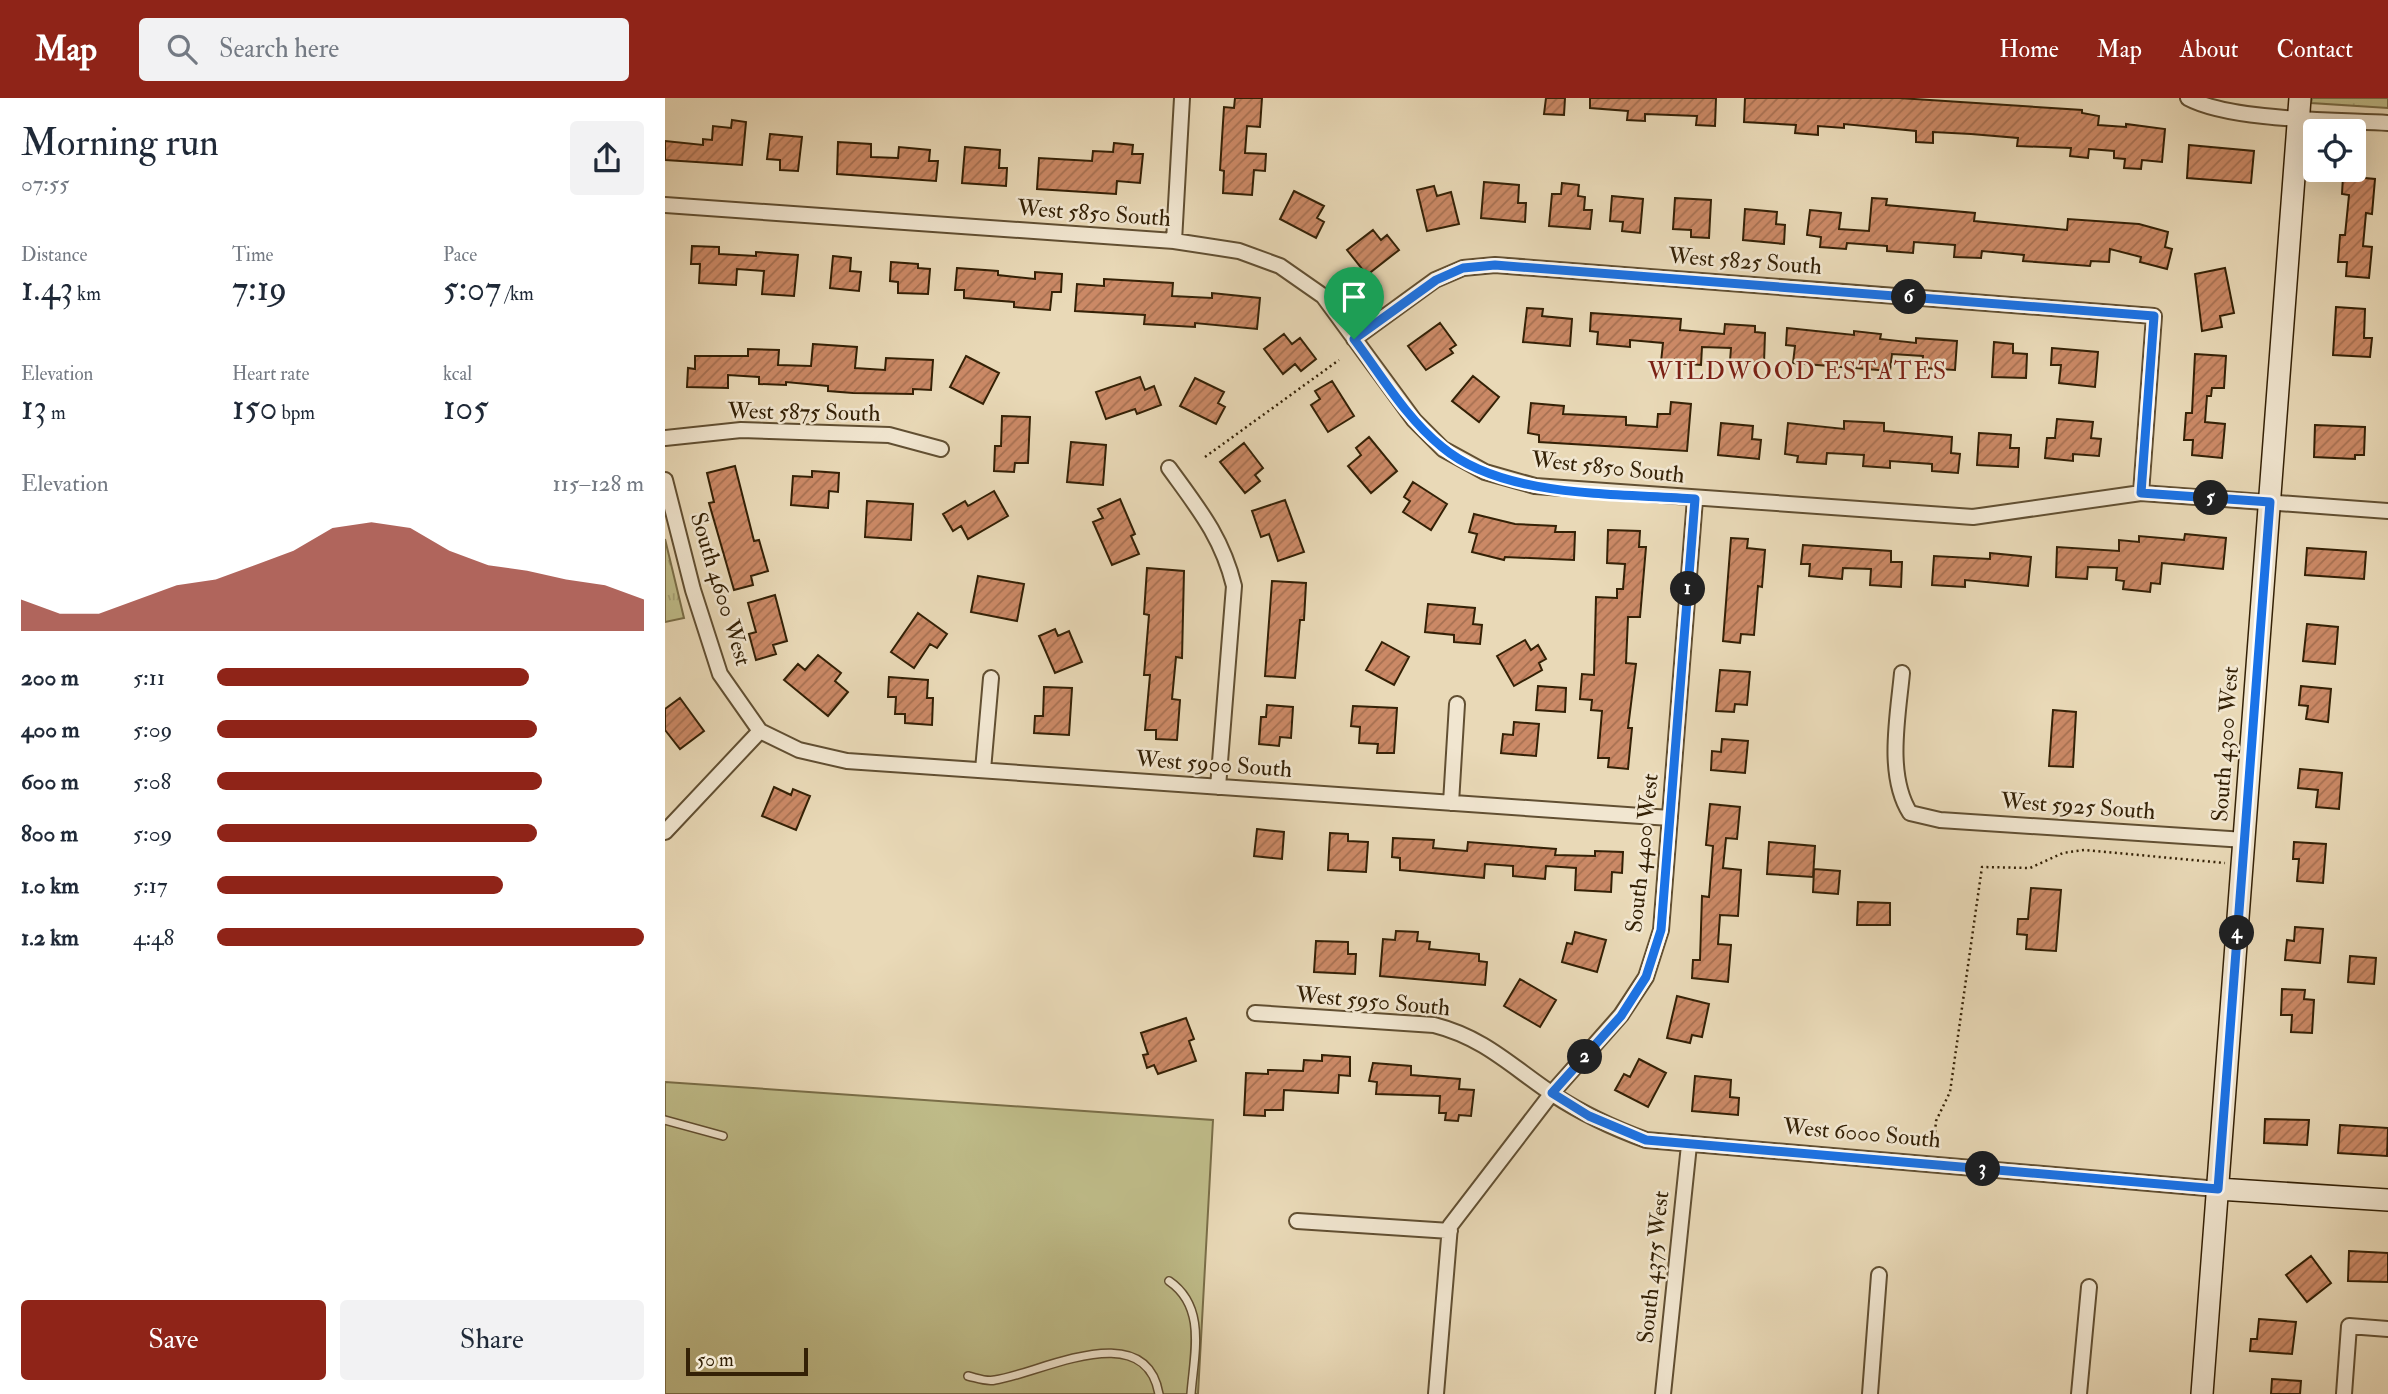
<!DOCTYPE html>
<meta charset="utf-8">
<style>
body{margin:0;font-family:"IM FELL Double Pica",serif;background:#f2f2f3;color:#1f2937;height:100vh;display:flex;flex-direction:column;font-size:26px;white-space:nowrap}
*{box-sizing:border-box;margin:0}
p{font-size:23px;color:#747a83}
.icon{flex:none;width:38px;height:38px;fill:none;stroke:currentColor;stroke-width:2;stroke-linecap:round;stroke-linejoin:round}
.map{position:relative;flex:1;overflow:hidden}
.drawer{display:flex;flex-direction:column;background:#fff;width:665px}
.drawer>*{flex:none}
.tools{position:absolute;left:1638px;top:21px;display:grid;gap:14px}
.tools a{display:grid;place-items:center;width:63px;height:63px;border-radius:7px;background:#fff;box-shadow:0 7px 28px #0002;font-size:35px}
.scale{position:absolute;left:21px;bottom:18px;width:122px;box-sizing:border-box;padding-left:7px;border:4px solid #342106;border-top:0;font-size:19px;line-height:24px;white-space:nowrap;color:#342106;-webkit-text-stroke:5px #f1e6d0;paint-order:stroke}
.pin{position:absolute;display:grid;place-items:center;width:60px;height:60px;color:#fff;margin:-72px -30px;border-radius:50% 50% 50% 0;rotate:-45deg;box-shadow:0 0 7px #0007}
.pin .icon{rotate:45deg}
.km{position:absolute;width:35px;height:35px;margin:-18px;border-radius:50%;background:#222;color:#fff;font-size:19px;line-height:35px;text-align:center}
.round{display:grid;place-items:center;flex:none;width:74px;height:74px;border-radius:7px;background:#f2f2f3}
.head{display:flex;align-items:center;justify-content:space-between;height:119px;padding:0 21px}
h1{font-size:38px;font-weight:600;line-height:52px}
.figures{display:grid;grid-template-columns:repeat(3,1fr);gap:10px;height:119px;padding:7px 21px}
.figures div{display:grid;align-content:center}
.figures b{font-size:35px;font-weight:600}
.figures small{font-size:19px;font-weight:400}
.figures p{font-size:19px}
.chart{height:196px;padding:14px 21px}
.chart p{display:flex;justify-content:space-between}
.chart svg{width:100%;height:126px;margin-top:7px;fill:#8f2418;opacity:.7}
.cta{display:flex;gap:14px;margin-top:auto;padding:14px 21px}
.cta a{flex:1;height:80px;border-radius:7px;background:#8f2418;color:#fff;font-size:28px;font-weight:600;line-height:80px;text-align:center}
.cta a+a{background:#f2f2f3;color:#1f2937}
ul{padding:0 21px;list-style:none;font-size:23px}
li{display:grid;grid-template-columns:112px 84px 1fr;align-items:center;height:52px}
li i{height:18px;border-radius:9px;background:#8f2418}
header{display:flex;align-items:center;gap:42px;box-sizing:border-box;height:98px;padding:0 35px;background:#8f2418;color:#fff}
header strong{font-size:33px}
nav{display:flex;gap:38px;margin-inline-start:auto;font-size:24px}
.search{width:490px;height:63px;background:#f2f2f3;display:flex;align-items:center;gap:18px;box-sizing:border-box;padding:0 24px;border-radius:7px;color:#747a83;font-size:26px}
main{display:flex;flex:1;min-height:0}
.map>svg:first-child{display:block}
.green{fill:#bfbc89;stroke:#7a6e48;stroke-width:2}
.park{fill:url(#park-tufts);stroke:#7a6e48;stroke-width:2}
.building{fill:url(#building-hatch);stroke:#342106;stroke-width:2}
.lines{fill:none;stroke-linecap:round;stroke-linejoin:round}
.lane-casing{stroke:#614f32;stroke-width:10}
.street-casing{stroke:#614f32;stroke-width:18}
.secondary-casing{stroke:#342106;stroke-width:24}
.path{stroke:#342106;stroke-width:2.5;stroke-dasharray:2 3.5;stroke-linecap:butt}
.lane{stroke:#f1e6d0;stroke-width:7}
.street{stroke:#f1e6d0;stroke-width:14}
.secondary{stroke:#f1e6d0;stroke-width:21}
.route-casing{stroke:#fff;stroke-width:14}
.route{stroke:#1a73e8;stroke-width:9}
.labels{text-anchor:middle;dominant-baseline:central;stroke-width:5;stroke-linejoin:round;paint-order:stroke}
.street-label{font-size:23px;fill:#342106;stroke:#f1e6d0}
.neighbourhood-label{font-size:24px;letter-spacing:2px;fill:#7a1f14;stroke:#f1e6d0}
</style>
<header>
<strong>Map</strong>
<div class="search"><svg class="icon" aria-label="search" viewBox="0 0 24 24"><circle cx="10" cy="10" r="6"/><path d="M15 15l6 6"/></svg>Search here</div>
<nav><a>Home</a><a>Map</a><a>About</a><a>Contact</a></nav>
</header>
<main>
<section class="drawer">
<div class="head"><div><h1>Morning run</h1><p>07:55</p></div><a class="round"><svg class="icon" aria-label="share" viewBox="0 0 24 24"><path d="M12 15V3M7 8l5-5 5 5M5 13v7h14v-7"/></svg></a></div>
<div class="figures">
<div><p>Distance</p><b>1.43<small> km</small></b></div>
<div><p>Time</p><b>7:19</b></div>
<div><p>Pace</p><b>5:07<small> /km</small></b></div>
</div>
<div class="figures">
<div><p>Elevation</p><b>13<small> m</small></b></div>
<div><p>Heart rate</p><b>150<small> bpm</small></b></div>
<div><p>kcal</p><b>105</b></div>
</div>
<div class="chart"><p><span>Elevation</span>115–128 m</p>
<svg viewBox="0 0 160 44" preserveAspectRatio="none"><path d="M0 44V33L10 38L20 38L30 33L40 28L50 26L60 21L70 16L80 8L90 6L100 8L110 16L120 21L130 23L140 26L150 28L160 33V44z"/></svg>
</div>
<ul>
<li><b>200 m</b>5:11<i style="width:73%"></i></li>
<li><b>400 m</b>5:09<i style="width:75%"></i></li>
<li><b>600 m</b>5:08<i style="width:76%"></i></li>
<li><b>800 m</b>5:09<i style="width:75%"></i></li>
<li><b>1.0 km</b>5:17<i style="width:67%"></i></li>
<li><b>1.2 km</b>4:48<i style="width:100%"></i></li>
</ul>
<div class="cta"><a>Save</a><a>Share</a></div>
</section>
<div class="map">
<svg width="1723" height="1296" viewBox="0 0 1723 1296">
<defs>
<pattern id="park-tufts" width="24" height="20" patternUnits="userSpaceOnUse" patternTransform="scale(1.75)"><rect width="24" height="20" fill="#bfbc89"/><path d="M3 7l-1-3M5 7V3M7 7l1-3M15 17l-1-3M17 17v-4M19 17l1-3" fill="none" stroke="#a5a175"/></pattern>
<pattern id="building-hatch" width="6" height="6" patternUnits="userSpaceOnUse" patternTransform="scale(1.75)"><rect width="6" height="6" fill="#cb8966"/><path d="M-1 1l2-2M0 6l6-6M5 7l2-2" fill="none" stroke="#a67052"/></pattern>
</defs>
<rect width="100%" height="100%" fill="#e9d9b7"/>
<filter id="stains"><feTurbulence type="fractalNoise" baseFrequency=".00286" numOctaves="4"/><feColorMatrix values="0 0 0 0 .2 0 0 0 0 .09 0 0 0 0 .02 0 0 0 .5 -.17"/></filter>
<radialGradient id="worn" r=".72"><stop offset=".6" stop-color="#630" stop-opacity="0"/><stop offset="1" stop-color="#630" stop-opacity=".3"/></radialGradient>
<path class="green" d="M0,984L548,1022L533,1296H0Z"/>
<path class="park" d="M1647,0H1723V10L1646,5Z
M0,441L19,520L0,524Z"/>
<path class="building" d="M570,0H597L595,29L582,28L580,55L601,56L600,73L589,72L587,97L558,95L559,73L555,72L559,9L569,10Z
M881,0H900L899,17L879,16Z
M925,0H1051L1050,28L1031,27L1032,18L980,16V23L962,22L963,13L925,10Z
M1080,0H1234L1417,12V15L1434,18L1433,27L1461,29V26L1500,31L1497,64L1477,62L1476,71L1459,70L1460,61L1449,60V53L1424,51L1423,60L1405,58L1406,50L1352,48L1353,40L1306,36L1268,34V45L1251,44V33L1179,26V30L1153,28V37L1130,35L1131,27L1079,24Z
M67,22L81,24L77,67L0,62V43L38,47V41L47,42L48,28L66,30Z
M105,36L137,39L133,73L115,72V62L102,61Z
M173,44L206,46V59L233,60L234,49L265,52L264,63H273L271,83L172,76Z
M449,45L468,47L467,56H478L475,85L452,83L451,96L372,91L374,60L427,63L428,53L448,54Z
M1524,47L1589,53L1586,85L1522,80Z
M300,49L335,52L334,70H342L341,88L297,85Z
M1678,78L1710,81L1707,116L1701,115L1698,148L1707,149L1704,180L1681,178L1682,164H1673L1675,137H1680L1684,97L1677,96Z
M819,84L854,87L853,105H861L860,124L816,120Z
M897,85L914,87L913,98L920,99L919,112H927L925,131L884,128L887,96H896Z
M769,88L772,98L786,94L794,126L762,133L752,92Z
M629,93L659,108L652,120L659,124L651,140L615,121Z
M947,98L978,101L975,135L957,133L958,124L945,123Z
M1010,100L1046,102L1044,140L1026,139V132L1008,131Z
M1207,100L1222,101L1221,107L1310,115L1309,123L1402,132L1403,121L1474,126L1503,134L1500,149L1507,151L1502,171L1475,164L1476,159L1445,151L1444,164L1426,163L1425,168L1358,163L1359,157L1317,153L1316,160L1289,159L1290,147L1249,144L1248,155L1222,153V148L1182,145L1181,151L1155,149L1156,139L1142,137L1145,112L1176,115L1174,131L1204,133Z
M1080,111L1112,114L1111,126L1120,127L1119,146L1078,142Z
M708,132L716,142L722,137L734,152L702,177L682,152Z
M27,148L54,149V156L91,158V154L133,157L129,198L97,196L99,173L72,171L71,187L34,185L35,166H26Z
M168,158L186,160L185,173L196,174L194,193L165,190Z
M226,164L253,166V170L265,171L263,196L233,195V184L225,183Z
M292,170L333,173V177L370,181V174L397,176L396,194H387L385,212L349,209V204L299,200V192H290Z
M1560,170L1569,215L1555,218L1557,229L1537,233L1530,176Z
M439,181L508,185L507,198L547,200V195L595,200L592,231L530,225V229L479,226L480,217L410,213L412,186L439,188Z
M1671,209L1700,211L1699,240H1707L1705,259L1668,257Z
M862,210L878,211L877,218L907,221L905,248L858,244Z
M926,215L1016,221L1015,232L1059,236L1060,226L1090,228V234L1100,235L1099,265L1065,263L1066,250L1037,249L1036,267L996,264L998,245L965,242V249L932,246L933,234L925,233Z
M775,225L791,247L785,251L788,255L761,272L743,248Z
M1122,230L1189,237V233L1216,236L1215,241L1251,245V240L1292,243L1290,272L1257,270L1258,258L1227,256L1225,273L1128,265L1130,248L1121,247Z
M619,236L627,246L635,240L651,261L636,273L630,266L618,276L599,251Z
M1329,244L1348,246V255L1362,256L1361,280L1327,279Z
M148,246L192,249L190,270L220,272L221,260L268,262L266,292L248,291V296L188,295L163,293V288L121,284V287L94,286V279L63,277V290L22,289L23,270L30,271V258H83V251L114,252L113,267L146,268Z
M1387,250L1433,254L1430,289L1394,285L1396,267H1386Z
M1530,256L1561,258L1559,290H1547L1546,298H1542L1540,324L1560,326L1557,360L1527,357L1528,342H1519L1521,315H1527Z
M301,258L334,275L318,306L285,289Z
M808,278L834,299L814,324L787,303Z
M475,279L480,292L489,288L496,307L472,316L470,311L441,321L431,294Z
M530,280L559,294L553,305L560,309L551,326L515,308Z
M667,283L689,318L663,334L646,307L655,301L650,293Z
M1006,304L1026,306L1022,353L874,344V337L863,335L866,305L899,308L898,316L961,319V327L992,329L993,316H1005Z
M337,318L365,319L363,365H350L349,374L329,373L330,348H336Z
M1392,321L1428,324L1426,340L1436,341L1434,358L1408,356V363L1380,360L1382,340H1390Z
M1179,323L1219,325V333L1287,339L1286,355L1295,356L1293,375L1267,373V366L1225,363V370L1198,368L1199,357L1162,355L1161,366L1132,364L1133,358L1120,356L1123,325L1179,331Z
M1056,325L1088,328L1087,341L1096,342L1094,361L1053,357Z
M1650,327L1700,329L1699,357H1690V361L1649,359Z
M1314,335L1346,337L1345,350H1354L1353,369L1312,367Z
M704,339L732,373L706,395L683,368L696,357L691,350Z
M406,344L441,347L438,387L402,384Z
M579,345L598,370L590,377L595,383L580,395L555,364Z
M70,368L89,443L94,442L103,473L86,478L88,487L69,492L44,405L49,404L42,375Z
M147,373L174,375L173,394L164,393L163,410L126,407L128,378L147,379Z
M748,384L782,406L766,432L738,414L745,403L739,399Z
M329,393L343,418L303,441L296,428L288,433L278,416L300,403L303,408Z
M455,401L470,436L466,438L474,456L447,467L428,424L438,420L433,411Z
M620,402L639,454L613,463L604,436L596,439L587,413Z
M202,403L248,406L246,442L200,439Z
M809,416L850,426L891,428L890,434H910L909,462L840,459L839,462L807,454L812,436L804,434Z
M943,432L975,433L974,449H981L975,519H963L961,565L971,566L963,630H967L963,671L943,669L944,660H933L937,613L926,612L927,602L915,601L917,576L929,577L931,499L952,500V491H958L960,466L942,465Z
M1520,436L1561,440L1558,471L1497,465L1495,486L1486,485L1485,494L1458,491L1459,483L1451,482L1452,470L1423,469L1422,481L1391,479L1392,449L1454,453V442L1474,444V438L1519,442Z
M1066,440L1083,441L1082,450L1100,452L1097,489L1093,488L1089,537L1076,536L1075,545L1058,543Z
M1138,447L1226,453V464H1237L1236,489L1205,487L1206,471L1178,470L1177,481L1144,478L1145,466H1136Z
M1642,450L1701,454L1699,481L1640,477Z
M1325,455L1366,459L1363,488L1300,482V489L1267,487L1269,458L1325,461Z
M482,470L519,473L517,560L511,559L507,601L515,602L512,642L491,641V632H480L485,577H479L484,517L479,516Z
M313,478L359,486L352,523L306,514Z
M607,483L641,485L639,522H635L630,580L600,578Z
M110,497L122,543L108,547L111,556L91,562L84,536L91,534L83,505Z
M763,506L810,510L808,526L817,527L815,546L789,544V537L760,534Z
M253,515L282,536L272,550L265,546L249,570L226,554Z
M1642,526L1673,529L1670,566L1638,563Z
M390,531L393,538L404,533L417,564L390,575L374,538Z
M860,542L866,552L873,547L881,561L874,565L877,572L849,588L832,558Z
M717,544L744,559L729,587L701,572Z
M153,557L176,575L170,583L183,594L163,618L119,582L133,566L140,572Z
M1055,572L1085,574L1082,607L1070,606L1069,614L1051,613Z
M224,579L263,582L262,600H268L267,627L240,625V616H230L231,599H223Z
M873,588L901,590L900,614L871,612Z
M1636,588L1666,591L1663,624L1641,621L1643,608L1634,607Z
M379,589L407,590L404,637L369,635L370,618H378Z
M15,600L39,633L15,651L0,632V611Z
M602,607L628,609L626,640L615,639L614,648L594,646L596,619H601Z
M688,608L732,610L729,655H712L713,646L694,645L695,629L686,628Z
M1388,612L1411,614L1408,669L1384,668Z
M849,624L874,626L871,658L836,655L838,636L848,637Z
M1057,641L1083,643L1080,675L1046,672L1047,653L1056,654Z
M1635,671L1677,675L1674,711L1651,709L1653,692L1633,690Z
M109,689L126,697L128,691L145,698L131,732L97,718Z
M1045,706L1075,709L1072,741L1061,740L1058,770L1076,772L1073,818L1055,817L1053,846L1066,847L1063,884L1027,880L1028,862H1035L1037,798L1044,799L1048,748L1041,747Z
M592,731L619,734L617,761L589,758Z
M665,735L683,736V743L703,744L701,774L663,772Z
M728,740L769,742L768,750L802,753L803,744L891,751L890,757L930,758V753L958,754L957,775L947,774L946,794L910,792L911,770L881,768L880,781L848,778V768L820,766L819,780L735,772V760L727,759Z
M1104,744L1150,748L1148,779L1102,776Z
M1629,744L1661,746L1658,785L1632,783L1634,761H1628Z
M1149,771L1175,773L1173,796L1148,794Z
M1366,790L1396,792L1391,853L1361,851L1362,837L1352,836L1353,821H1363Z
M1193,804L1225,805V827H1192Z
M1630,829L1658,831L1655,865L1620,862L1622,842L1629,843Z
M731,833L753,834L752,843L765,844L764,851L814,856V863L822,864L820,887L715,878L718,841L730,842Z
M910,834L941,842L932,874L897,864L902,845L907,846Z
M651,843L683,844V856H691L690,876L649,874Z
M1685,858L1711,860L1709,886L1683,884Z
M855,881L891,902L875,929L839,908Z
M1617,891L1640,892L1639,901L1649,902L1647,935L1626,934L1627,917H1616Z
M1012,898L1044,906L1037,939L1027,937L1025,945L1002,940Z
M521,920L529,941L524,943L531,963L493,976L489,967L482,970L478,957L483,956L476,935Z
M657,957L685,959V978L674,977L673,995L619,992L618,1012H600V1018L579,1017L581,975L603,976V972L638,973L639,962L657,963Z
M974,961L1001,975L983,1009L950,992L959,976L965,979Z
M708,965L746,968V977L795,981L794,991L809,992L806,1018L794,1017L793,1023L780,1022L781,1015H774L775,998L711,996L712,984L704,983Z
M1030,978L1066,982L1065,999L1074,1000L1073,1017L1027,1013Z
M1600,1021L1644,1022L1642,1047L1599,1045Z
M1675,1027L1723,1030L1722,1058L1673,1055Z
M1684,1153L1723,1155V1184L1683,1183Z
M1646,1158L1666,1185L1642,1204L1621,1177Z
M1594,1221L1631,1224L1627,1256L1585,1253L1586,1241H1592Z
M1607,1281L1636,1283L1635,1296H1606Z"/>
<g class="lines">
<g class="lane-casing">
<path id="lane" d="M0,1022L58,1038
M504,1183C542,1209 529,1256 526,1296
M303,1278C312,1280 321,1284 330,1282C374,1276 480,1217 494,1296"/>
</g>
<g class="street-casing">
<path id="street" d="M1523,0C1566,23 1671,22 1723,25
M0,107L509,143L574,153L615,168L658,198L749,322L778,351L820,374L870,388L1308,419L1476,395L1723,413
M509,143L517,0
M689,241L770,182L798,170L830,167L1489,218L1476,395
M0,340L76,332L224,337L276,351
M504,370C533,410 557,439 569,488L553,689
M0,382L28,492L55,576L95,633L0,734
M1237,575C1233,618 1221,677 1245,715L1275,722L1580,742
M95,633L134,652L182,663L1005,720
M318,672L326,580
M786,705L792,606
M590,915L769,927C820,940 847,969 889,997C918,1016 948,1030 981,1042L1553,1091
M632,1123L785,1133
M771,1296L785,1128L887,995L956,917L981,879L996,832L1030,401
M998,1296L1024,1047
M1205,1296L1214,1177
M1414,1296L1424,1189
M1679,1296L1684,1228L1723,1231"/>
</g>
<g class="secondary-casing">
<path id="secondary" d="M1553,1091L1723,1102
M1537,1296L1635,0"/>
</g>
<path class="path" d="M540,359L674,262
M1269,1045L1271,1023L1285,994L1317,769L1365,770L1398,755L1419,752L1560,765"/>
<use href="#lane" class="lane"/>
<use href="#street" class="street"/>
<use href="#secondary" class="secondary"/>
</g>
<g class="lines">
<g class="route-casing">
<path id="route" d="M830,167L1489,218L1476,395L1605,404L1553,1091L981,1042L924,1018L887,995L956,918L981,879L996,832L1030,401C953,395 839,401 777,349C741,320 716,277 689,241L771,182L798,170Z"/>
</g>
<use href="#route" class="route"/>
</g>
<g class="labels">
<g class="street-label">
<text transform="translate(429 115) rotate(4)">West 5850 South</text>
<text transform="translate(1080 163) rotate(4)">West 5825 South</text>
<text transform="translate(139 314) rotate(1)">West 5875 South</text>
<text transform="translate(943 369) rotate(6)">West 5850 South</text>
<text transform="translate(56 491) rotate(73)">South 4600 West</text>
<text transform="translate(1560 646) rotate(-86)">South 4300 West</text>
<text transform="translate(549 666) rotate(4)">West 5900 South</text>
<text transform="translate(1413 708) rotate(4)">West 5925 South</text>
<text transform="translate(977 755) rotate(-84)">South 4400 West</text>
<text transform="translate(708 903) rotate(5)">West 5950 South</text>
<text transform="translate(1197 1035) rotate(5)">West 6000 South</text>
<text transform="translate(988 1169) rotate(-84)">South 4375 West</text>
</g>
<g class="neighbourhood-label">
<text x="1133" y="273">WILDWOOD ESTATES</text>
</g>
</g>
<rect width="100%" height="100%" filter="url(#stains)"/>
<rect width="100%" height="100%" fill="url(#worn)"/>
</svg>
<div class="tools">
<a><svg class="icon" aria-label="locate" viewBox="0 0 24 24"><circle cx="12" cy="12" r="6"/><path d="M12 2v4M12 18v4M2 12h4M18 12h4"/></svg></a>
</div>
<div class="scale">50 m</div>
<div class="pin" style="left:689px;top:241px;background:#1e9e55"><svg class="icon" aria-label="arrive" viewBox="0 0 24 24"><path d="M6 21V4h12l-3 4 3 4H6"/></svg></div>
<b class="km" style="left:1023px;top:491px">1</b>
<b class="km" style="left:920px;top:959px">2</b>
<b class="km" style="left:1318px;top:1071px">3</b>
<b class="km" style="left:1572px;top:835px">4</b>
<b class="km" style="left:1546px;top:400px">5</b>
<b class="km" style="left:1244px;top:199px">6</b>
</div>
</main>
